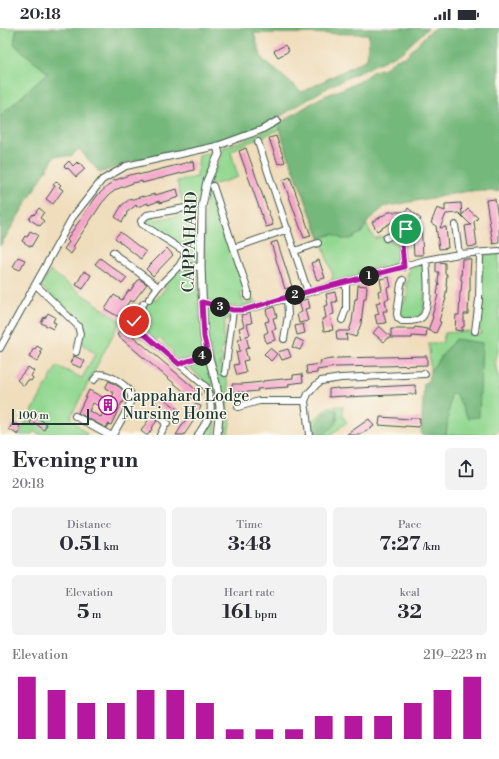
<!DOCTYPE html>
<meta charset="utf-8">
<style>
body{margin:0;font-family:"Libre Bodoni",serif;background:#f2f2f3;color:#2b2b33;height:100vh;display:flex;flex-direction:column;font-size:15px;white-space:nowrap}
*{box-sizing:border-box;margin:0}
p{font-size:13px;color:#7c7c81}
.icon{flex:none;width:22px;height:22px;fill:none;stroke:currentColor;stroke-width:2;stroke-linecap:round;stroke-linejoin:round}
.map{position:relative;height:407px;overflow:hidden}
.side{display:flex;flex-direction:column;background:#fff;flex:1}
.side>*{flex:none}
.scale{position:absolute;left:12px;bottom:10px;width:77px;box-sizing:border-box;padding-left:4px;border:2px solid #1f3d34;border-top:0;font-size:11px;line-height:14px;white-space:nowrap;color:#1f3d34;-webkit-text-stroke:3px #fbf7ec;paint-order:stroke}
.pin{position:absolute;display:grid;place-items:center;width:34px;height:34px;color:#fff;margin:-17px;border:2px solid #fff;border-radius:50%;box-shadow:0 1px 4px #0007}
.km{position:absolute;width:20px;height:20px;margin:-10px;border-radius:50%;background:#222;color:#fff;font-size:11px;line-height:20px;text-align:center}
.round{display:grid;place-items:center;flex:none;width:42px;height:42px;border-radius:6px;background:#f2f2f3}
.head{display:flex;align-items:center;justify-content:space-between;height:68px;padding:0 12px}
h1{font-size:22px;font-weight:700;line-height:30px}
.stats{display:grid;grid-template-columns:repeat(3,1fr);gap:6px;height:68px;padding:4px 12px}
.stats div{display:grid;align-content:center;border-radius:6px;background:#f2f2f3;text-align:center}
.stats b{font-size:20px;font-weight:700}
.stats small{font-size:11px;font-weight:400}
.stats p{font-size:11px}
.chart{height:112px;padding:8px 12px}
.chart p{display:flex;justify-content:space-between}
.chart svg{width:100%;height:72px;margin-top:4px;stroke:#b5179e;stroke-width:6}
.status{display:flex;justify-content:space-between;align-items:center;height:28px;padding:0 20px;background:#fff;direction:ltr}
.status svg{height:11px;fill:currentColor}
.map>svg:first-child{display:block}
.green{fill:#92d891;stroke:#588a62;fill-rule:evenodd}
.forest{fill:#75b87b;stroke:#4a7a58;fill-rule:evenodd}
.building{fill:#f5a5cb;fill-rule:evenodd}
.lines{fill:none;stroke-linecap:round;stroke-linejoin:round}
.minor-casing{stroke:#3e5548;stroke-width:8}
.major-casing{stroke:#3e5548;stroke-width:9}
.minor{stroke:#fff;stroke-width:6}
.major{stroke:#fff;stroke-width:7}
.route-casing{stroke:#fff;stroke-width:8}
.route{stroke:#b5179e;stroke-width:5}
.labels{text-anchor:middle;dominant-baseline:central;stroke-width:3;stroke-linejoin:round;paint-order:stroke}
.street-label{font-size:16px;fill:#1f3d34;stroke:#fbf7ec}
.poi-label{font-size:16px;fill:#1f3d34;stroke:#fbf7ec;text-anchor:start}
</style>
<div class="status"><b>20:18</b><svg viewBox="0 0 49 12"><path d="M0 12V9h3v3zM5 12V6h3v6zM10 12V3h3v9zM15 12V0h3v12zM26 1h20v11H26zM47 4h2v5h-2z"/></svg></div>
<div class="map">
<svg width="499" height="407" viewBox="0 0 499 407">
<rect width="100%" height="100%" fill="#fbf7ec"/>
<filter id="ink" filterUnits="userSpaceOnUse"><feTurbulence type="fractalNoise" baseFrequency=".025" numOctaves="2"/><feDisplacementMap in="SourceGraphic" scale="8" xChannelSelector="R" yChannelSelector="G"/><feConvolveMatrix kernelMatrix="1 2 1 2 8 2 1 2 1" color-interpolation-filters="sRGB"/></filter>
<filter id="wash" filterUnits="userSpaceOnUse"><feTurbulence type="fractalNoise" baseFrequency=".012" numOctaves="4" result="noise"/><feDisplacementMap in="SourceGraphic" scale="16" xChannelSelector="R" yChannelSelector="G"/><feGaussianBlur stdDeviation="0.9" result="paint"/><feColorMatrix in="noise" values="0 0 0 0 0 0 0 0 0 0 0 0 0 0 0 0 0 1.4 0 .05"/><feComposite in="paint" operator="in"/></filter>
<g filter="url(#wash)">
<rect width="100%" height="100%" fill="#efddbb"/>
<path class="green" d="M0,0H17L14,16L48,45L0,88Z
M278,96L280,101L240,118L231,124L238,149L210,158L215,175L213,178L214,181L218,183L245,263L240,266L244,276L255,272L257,276C238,279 232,281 214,274C210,272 208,272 206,269L204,225L206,170L212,147L222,128V122L224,119L245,112Z
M212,122L216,128C210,138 205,148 202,160C197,183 199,208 198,232L197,235L194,236H187L185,232L188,225L185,220L149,198L146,194L149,189L153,188L156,192L182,187L181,184L187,182L188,185L193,184V173L182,175L177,153L197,149L199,127L210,125Z
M366,196L375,211L381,208L386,214H390L398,209L400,233L398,237L382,242L381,238L358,244L360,248L315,260L331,253L333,248L320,210L333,206L342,211L361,205Z
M499,225V319L495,335L499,353V403L491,407H446L450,365H456L468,390L455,311L430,343L429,315H442L445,305L469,303L470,307H478L482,304L477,299L483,229L488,226Z
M421,236L424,237L425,240L424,281L419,289L404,291L401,289L399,285L401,276L405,274L408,258L403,257V255L409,254L407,247L409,243L408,240Z
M179,240L198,242L199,279L203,322L201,326L182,332H179L172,326L173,323L159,310L155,312C146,304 141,304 145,292C141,281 146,279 152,271L156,272L167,258L165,255Z
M50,243L120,293L70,390L88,407H41L34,403L31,407H19L57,338L82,350L95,326L82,316L83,305L79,295L41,258Z
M207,278L230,285L229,291H225L223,310H225L224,319H222L221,329L224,330V333L221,334L220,338L222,340L223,346C230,351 229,365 230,373L227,374L228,386H231L228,407H220L223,381L221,364L207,309L206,280Z
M203,330L207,334L215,363L217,380L215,407H200L212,388L213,374L210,358L189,339L190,335Z
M343,378V389L347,394L331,407H313L312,394L328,379ZM338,389L335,396L323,407L314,398L322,390Z"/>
<path class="forest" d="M17,0H428L402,24L330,58L279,89L241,108L227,114L129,134L100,145L79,121L71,128H55L0,218V88L48,45L14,16ZM254,5L369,6L367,31L302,64L262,31Z
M435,0H499V163H468L384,179L369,192L361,205L350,211H342L333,206L320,210L288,127L278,96L320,70L359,54L372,44L387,39L396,31L405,29L427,6Z
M455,311L482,315L479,389L468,390L456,366L451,365L446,407H421L424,355L428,353L430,343Z
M331,382H337C339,395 332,399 324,407L316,405L314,398C320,393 324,385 331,382Z"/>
<g id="blocks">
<path class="building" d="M285,17L289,23L278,29L274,23Z
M276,108L285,134L278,136L269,110Z
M246,120L273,197L266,199L239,123Z
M69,133L73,138L77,134L79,136L80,135L85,141L76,149L68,140L67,141L64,138Z
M193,133L194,142L142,155V153L133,155L117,161L109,167L102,175L78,211L73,219L75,220L71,226L64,221L69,214L67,212L71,205L97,168L113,153L129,147L138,145V147Z
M290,149L311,208L304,210L283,152Z
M56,153L61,157L59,159L63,162L53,176L46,171L55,158L53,157Z
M177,161L179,169L160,175L159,173L148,177V175L137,179L136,177L126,185L127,186L122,194L115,189L122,177L130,171V172L143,168V169L155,166V167Z
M495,171L499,195V215L493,216L486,172Z
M461,175L462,187L468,181L478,190L474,194L477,218L468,219L465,198L471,197L459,185L446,186L440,200L446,199L448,220L439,221L436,198L431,195L437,180L445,183V176Z
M39,180L44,184L40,190L44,193L40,198L29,191L33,186L34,187Z
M408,180L421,191L416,198L421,197L423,227H414L412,196L402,188L403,194H392L377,203L372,194L389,184H406Z
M30,203L38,207L31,219L22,213L25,208L27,209Z
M120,204L146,224L141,231L115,210Z
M277,213L292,259L285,261L271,215Z
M167,220L173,227L153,248L146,241Z
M18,229L25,232L20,242L13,239Z
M100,230L127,250L122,256L95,236Z
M462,231H471L470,247V263H469L468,286H464V299H462V303L455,302L456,287H459L460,264H461L462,252H461Z
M319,232L325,250L317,252L311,235Z
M439,234L445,235V246H447L446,258L447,259L445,270H446L439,293L441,294L436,305L428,302L433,289L432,288L438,267L437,266L439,255H438L439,244H436V235Z
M84,243L91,247L83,261L76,257Z
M389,249L391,259L387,260L389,271L385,272L387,283H383L386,295L377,296L375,287L379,286L376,275L380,274L378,263L382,262L380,251Z
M139,251L147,256L133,274L130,272L119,289L105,281L114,267L122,272L129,262L130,263Z
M358,257L367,258L366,270H364L361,296L356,309L346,306L347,312H337L336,303H349L352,294L355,271H357Z
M335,264L337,274H332L334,286L330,287L333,302L324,303L322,291L326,290L324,278L328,277L326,266Z
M308,271L310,280L305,281L308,293L299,295L297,286L302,284L299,273Z
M274,279L277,289L273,290L276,301L272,302L275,312L266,315L264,306L268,304L265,294L269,293L266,282Z
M48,285L55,289L53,294L56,295L53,301L41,295L44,289L45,290Z
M250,285L252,295L247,296L250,307L246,308L249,320L245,321L248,332L243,333L246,345L237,347L234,337L239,336L236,324L240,323L238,312L242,311L239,300L244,298L241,287Z
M303,296L305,305L297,307L295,298Z
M379,298L391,309V301H414L415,299L427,301L426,309L412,308V310H387L384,314L373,305Z
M122,299L201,366L195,373L117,307Z
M296,310L304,314L300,322L292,319Z
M37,318L42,321L40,324L42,325L37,334L29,329L34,320L35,321Z
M270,320L277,326L271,333L264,326Z
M288,321L291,329L282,332L278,324Z
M74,328L85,333L81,340L70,335Z
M427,328V337L336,339L317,342V345L307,346L306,338L321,336L320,333L338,330Z
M28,339L34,343L31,348L33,350L31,353L28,352L24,358L17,352Z
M302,346L303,354L288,356L289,359L257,361L258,363L248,364H233L232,356H242L263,354V353L293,350V347Z
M109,353L121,360L124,364L123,367L126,369L123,375L122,374L111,397L108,396L106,400L78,385L89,362L110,373L114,365L105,360ZM93,375L105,381L101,389L89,383Z
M415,357L416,366L345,369V368L329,369V361L338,360V361Z
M157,365L180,383L175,390L152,371Z
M195,376L201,378L197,389H196L184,407H176L188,388L190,389Z
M37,385L41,388L39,391L47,396L44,402L35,395L33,398L30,395Z
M151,388L157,393L151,400L152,401L148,407H146L141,403Z
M380,389L411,391V390H420L419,399L405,398V399L379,397Z
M369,391L374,398L360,407H346Z
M13,395L15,397L16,395L20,398L19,400L21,401L18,407L9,401Z"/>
</g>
</g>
<g filter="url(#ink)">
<use href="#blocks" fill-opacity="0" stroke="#3e5548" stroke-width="1"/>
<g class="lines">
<g class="minor-casing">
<path id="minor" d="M258,114L308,264
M213,158L248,263V269
M190,180H185L147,187L141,193L142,196L184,223L185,228L179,238L201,239
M455,197L459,226
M401,203L404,239
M386,210L406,201
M234,220L288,201
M295,223L318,215
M113,224L118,229L158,259
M403,252L401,256L397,286L398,290L402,293C408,293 416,294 421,290C431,284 427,244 426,232
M36,257L78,298L80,306L76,324
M149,271L158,259L179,238
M202,274L233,282H244L426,232L459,226L499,223
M144,275C138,284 131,288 136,299L206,359C215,382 211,387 198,407
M342,292L346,281V255
M475,303L479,272L480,225
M284,311L288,288L287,269
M0,320L72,190L102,152L126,138L217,118L261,102L277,93
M179,336L208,326
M225,345L233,282
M94,352C94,352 97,348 98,347C105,343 134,359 131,371C130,379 117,399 113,407
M238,379L259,373H305
M156,386L167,396
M75,388L110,407
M160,407L166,395
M309,407L305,373L308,366L316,357L321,353L341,350L425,346"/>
</g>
<g class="major-casing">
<path id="major" d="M217,118L219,126L207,153L202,179L201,239L204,309L208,326L216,355L220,379L217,407"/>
</g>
<use href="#minor" class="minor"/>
<use href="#major" class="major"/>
</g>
</g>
<g class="lines" filter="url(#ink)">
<g class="route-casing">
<path id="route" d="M134,293L136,299L179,336L208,326L204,309L202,274L233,282H244L287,269L404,239L401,204L406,201"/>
</g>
<use href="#route" class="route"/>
</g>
<defs>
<g id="building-ring" transform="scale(1)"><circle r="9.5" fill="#fbf7ec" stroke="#b5179e" stroke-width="1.5"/><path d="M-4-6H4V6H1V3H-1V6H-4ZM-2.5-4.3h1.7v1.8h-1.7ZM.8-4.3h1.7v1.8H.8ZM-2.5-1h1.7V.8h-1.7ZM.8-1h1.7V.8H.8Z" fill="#b5179e"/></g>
</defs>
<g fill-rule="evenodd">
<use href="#building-ring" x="108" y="377"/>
</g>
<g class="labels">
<g class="street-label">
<text transform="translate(190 214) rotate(-88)">CAPPAHARD</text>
</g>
<g class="poi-label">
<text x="122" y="368">Cappahard Lodge<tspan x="122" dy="18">Nursing Home</tspan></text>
</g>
</g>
</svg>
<div class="scale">100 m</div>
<div class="pin" style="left:406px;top:201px;background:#1e9e55"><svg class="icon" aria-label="arrive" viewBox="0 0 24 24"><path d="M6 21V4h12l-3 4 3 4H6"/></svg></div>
<div class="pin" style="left:134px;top:293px;background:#d93025"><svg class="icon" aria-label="check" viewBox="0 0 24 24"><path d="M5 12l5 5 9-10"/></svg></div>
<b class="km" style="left:369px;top:248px">1</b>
<b class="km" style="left:295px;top:267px">2</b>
<b class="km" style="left:220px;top:279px">3</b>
<b class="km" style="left:202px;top:328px">4</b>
</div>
<section class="side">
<div class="head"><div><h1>Evening run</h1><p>20:18</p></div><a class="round"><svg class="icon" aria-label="share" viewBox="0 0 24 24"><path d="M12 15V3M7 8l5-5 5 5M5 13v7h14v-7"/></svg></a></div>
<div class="stats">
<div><p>Distance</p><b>0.51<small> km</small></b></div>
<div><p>Time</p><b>3:48</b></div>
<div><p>Pace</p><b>7:27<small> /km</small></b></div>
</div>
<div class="stats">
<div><p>Elevation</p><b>5<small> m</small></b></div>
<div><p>Heart rate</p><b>161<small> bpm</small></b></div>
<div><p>kcal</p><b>32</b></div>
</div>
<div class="chart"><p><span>Elevation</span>219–223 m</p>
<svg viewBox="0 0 160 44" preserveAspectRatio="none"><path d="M5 44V6M15 44V14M25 44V22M35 44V22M45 44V14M55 44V14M65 44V22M75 44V38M85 44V38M95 44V38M105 44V30M115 44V30M125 44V30M135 44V22M145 44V14M155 44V6"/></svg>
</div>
</section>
